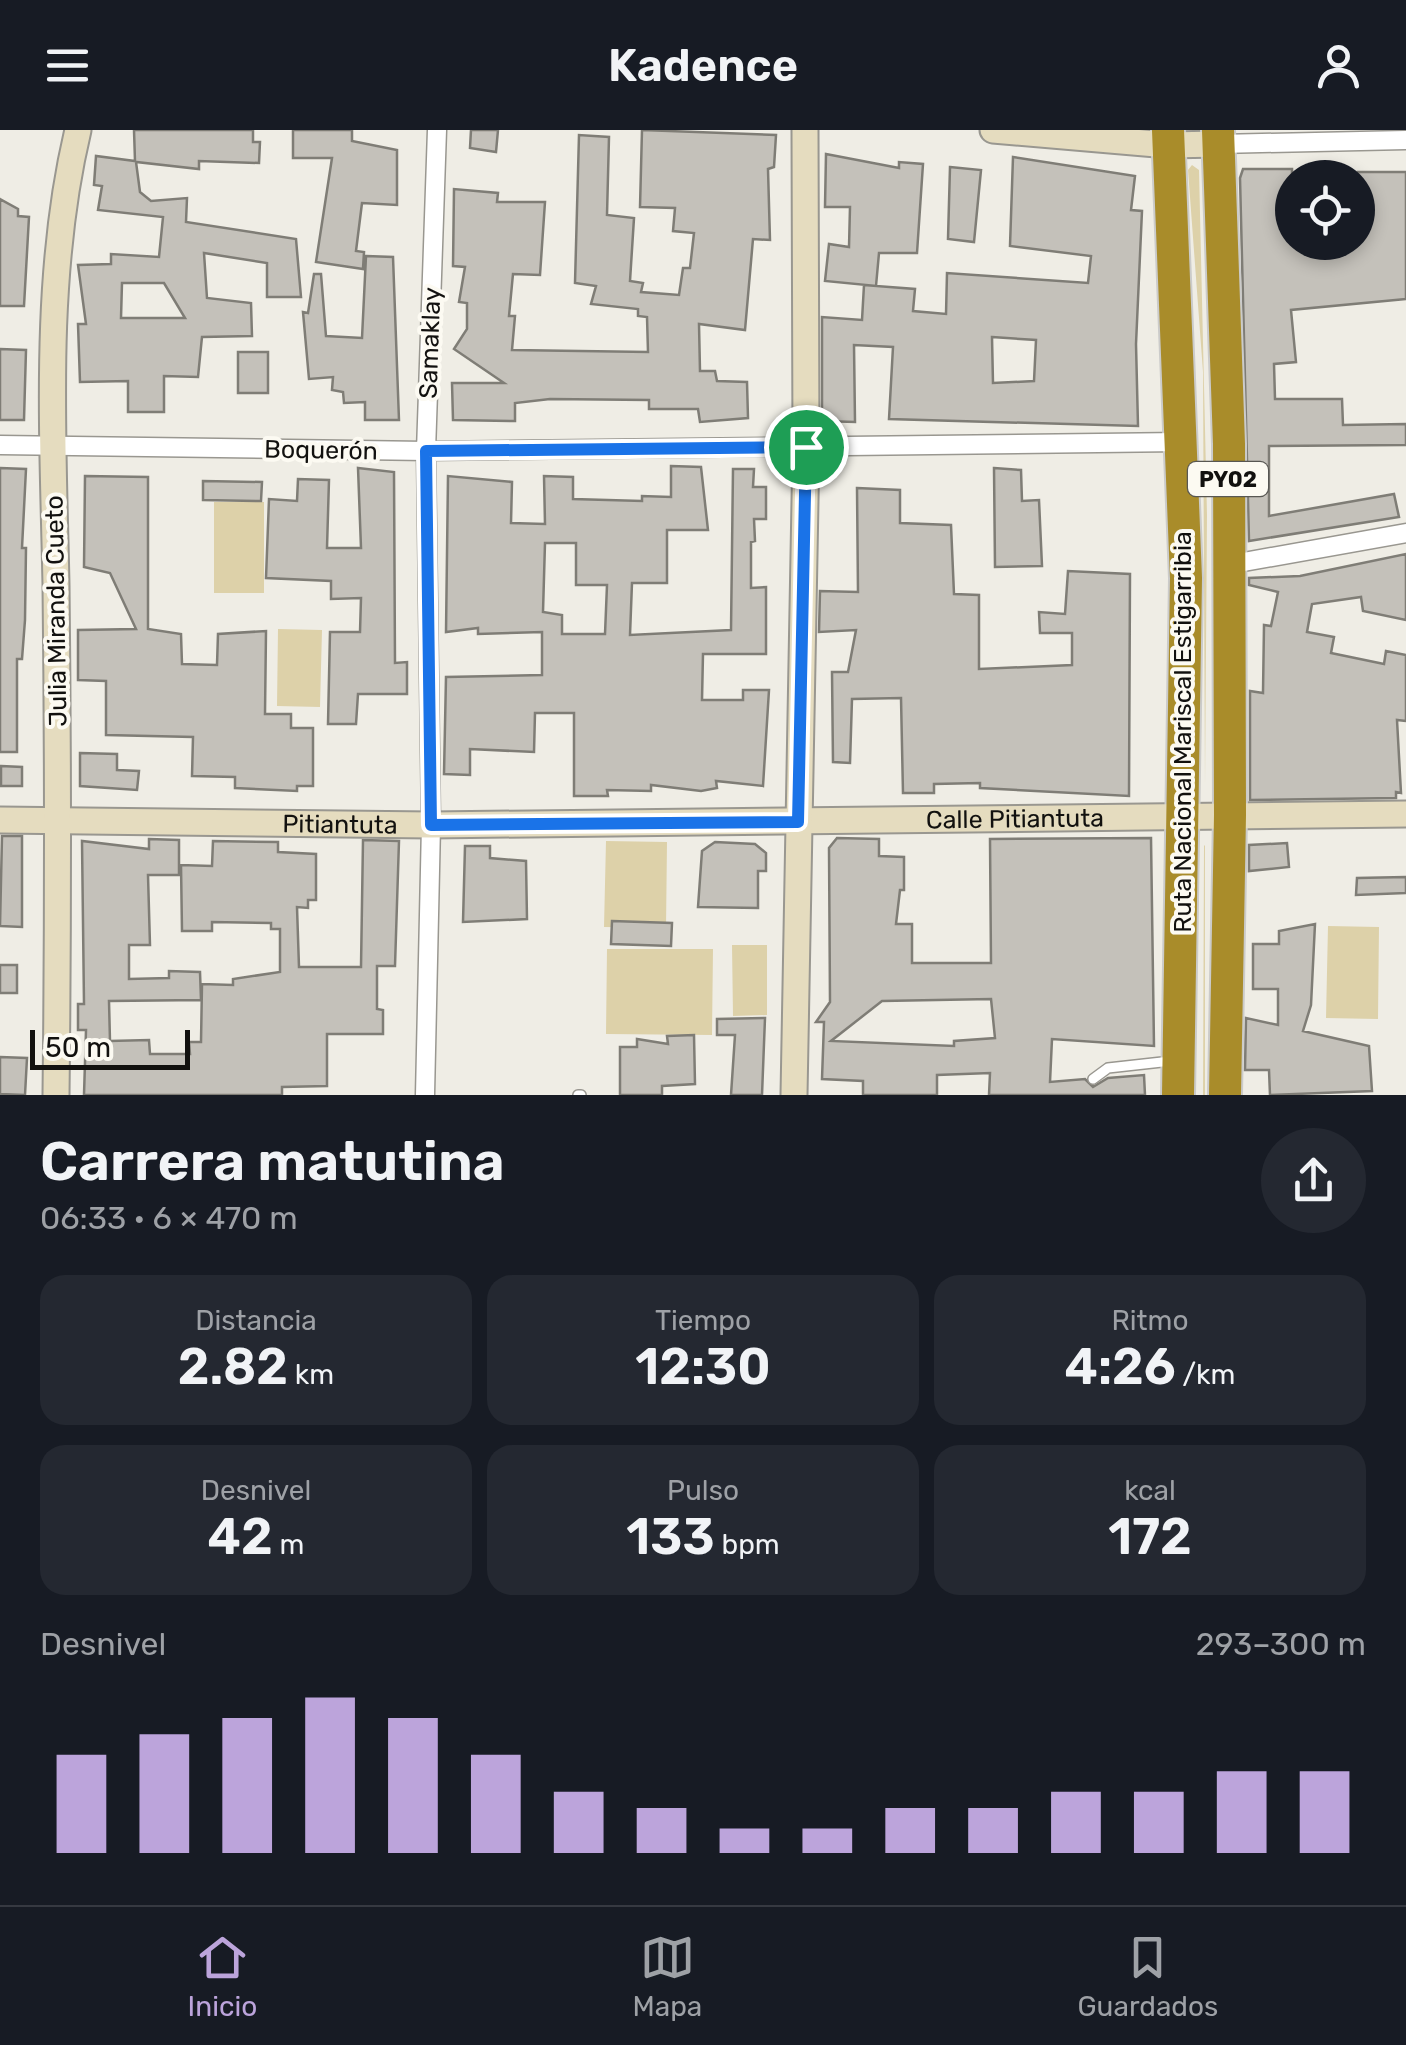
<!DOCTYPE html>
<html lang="es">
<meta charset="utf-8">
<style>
body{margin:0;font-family:Rubik,sans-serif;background:#242831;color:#f1f3f6;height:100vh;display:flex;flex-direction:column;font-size:38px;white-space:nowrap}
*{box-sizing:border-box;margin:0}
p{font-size:32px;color:#9ea1a6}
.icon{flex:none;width:55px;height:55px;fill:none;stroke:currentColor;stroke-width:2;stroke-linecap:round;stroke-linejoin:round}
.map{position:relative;height:965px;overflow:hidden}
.sheet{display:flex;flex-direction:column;background:#171b24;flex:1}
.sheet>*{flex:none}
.controls{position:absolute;left:1275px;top:30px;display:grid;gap:20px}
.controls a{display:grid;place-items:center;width:100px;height:100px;border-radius:50%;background:#171b24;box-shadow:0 5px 15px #0003;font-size:50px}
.scale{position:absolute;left:30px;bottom:25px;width:160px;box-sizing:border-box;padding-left:10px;border:5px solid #12110f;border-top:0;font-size:28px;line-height:35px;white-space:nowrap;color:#12110f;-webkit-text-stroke:8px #fcfaf2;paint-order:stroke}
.pin{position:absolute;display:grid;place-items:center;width:85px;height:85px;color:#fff;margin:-42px;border:5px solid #fff;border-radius:50%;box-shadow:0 2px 10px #0007}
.round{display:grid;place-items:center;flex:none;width:105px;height:105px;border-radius:52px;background:#242831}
.overview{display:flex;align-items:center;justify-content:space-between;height:170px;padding:0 40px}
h1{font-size:55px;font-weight:600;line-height:75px}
.figures{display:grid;grid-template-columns:repeat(3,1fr);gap:15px;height:170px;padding:10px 40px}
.figures div{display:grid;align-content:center;border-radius:25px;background:#242831;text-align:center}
.figures b{font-size:50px;font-weight:600}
.figures small{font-size:28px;font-weight:400}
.figures p{font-size:28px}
.chart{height:280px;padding:20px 40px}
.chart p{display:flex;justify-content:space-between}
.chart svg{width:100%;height:180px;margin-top:10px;stroke:#bca4db;stroke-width:6}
header{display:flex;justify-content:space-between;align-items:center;height:130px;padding:0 40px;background:#171b24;font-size:45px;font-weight:600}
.tab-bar{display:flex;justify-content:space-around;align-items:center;height:140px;border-top:2px solid #363941;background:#171b24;font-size:28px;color:#9ea1a6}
.tab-bar a{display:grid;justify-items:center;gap:5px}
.tab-bar .on{color:#bca4db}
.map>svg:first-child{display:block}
.green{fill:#ddd1a9}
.building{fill:#c4c1ba;stroke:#7f7d76;stroke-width:2.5;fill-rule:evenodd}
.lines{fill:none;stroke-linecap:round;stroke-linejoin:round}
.lane-casing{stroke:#999790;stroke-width:12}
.street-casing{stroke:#999790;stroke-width:21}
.secondary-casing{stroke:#999790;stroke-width:29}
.highway-casing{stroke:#cbcbca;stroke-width:36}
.lane{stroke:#fff;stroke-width:9}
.street{stroke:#fff;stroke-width:18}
.secondary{stroke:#e5dcbf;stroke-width:25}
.highway{stroke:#a98c2a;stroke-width:32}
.route-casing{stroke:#fff;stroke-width:20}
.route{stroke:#1a73e8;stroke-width:12}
.labels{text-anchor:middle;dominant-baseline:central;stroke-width:8;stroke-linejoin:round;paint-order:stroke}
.shield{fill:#fcfaf2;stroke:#585753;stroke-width:2.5}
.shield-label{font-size:22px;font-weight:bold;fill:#12110f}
.street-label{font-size:25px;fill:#12110f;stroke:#fcfaf2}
</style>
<header><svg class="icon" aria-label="menu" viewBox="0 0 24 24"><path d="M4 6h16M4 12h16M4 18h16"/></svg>Kadence<svg class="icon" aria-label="person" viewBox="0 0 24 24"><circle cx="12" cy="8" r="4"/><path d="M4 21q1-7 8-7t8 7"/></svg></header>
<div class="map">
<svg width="1406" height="965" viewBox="0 0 1406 965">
<rect width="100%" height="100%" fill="#efede5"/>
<path class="green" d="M1192,35L1199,40L1207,385L1205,655L1203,242L1188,40Z
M214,372H264V463H214Z
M278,499L322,500L320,577L277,576Z
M606,711L667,712L666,798L604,797Z
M1205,715V965H1203L1204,716Z
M1328,796L1379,797L1378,889L1326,888Z
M732,815H767V885L733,886Z
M607,819H713L712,905L606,904Z"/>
<path class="building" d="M134,0H253V12H260L259,33L199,31V39L136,32L140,62L151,71L187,68L186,92L296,109L301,167H267V133L204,123L207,168L251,173L252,206L202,207L198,247L164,246V282H128V251L80,252L78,194H86L78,135L111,134V124L159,127L163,87L98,80L102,56L94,55L96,26L135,31ZM122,153H164L185,188H121Z
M293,0H352V11L397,20V75L362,73L356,121L364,122L363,139L316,132L332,28H293Z
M471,0H498L496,22L470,18Z
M642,0L776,5L774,37L768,39L770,110L753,109L745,200L699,194L700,241H715L717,251L747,252L748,288L700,292L698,279H649V270L550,269L515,273V291L453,290L452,253H504L454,219L467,199V173L459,172L465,137L453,136L454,59L498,63L497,72H545L540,145L513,144L509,186H515L512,220L648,222L647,187L638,186V179L591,174L596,156L575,153L579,5L609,7L607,85L634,88L630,151L643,153L641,162L679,165L683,138H690L694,103L673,101L675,78L640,77Z
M826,24L899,38V32L923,34L917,123H879L876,156L825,151L829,114L849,117L850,77H825Z
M1013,27L1135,46L1131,80L1142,81L1136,214L1138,296L889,289L893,217L854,215L855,292L822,291V187L862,190L864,155L915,159L913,181L946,184L947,143L1088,153L1091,126L1010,116ZM992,207L1036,210L1034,251L993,253Z
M950,37L981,40L974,112L948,109Z
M1243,39H1292V112H1358V42H1406V169L1291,180L1296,232L1274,234L1275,269H1342L1343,295L1406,294V315L1269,316V386L1394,364L1399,387L1249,411L1240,48Z
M0,69L18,79V86L29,87L24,176H0Z
M366,126L393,127L399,290H365V272L344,273L343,262L332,260L333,247L309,249L303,182L308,183L314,144H321L326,206L362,208Z
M0,219L26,220L24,290H0Z
M238,222H268V263H238Z
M671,336L701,337L708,400H667V453H632L630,505L731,500L733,339H754L753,357H766V389H754L755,411L751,412V458L766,457V524H703L702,570H743V560H769L763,656L716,651L717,658L701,661L651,655V661L607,660L608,666H574V583H535L534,622L470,619V645L444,644L446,547L542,545V502L478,504V498L446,502L448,346L512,352L511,393L545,394L544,346L573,347V369L642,371V366L671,367ZM545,413H576V455H607L605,504H562V485L543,482Z
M0,338L26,339L22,418H26L25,490L22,529H17V622H0Z
M358,338L394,342L395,533L407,532V564H358L356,594H328L330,502H360L361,468L331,469V451L266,448L269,369L297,371L298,349L329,350L327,418H361Z
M994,338L1021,340L1022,371L1039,370L1042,436L995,437Z
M85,346L148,347V499L181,504L182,534L217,535L218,504L266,501L265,584H291V598H313V656H297V661L235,658V647L192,646L193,607L106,605V551L78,550V500L136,499L110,443L84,437Z
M203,351L262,352L261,371L203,370Z
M857,358L900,360V393L951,395L954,464L979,465V539L1072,535V503H1040L1039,482L1065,484L1068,441L1130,444L1129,666L980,658V653L934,654V663H903L901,568L852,569L850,633L833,632L832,542H848L856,500L819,502L820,461L858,462Z
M1406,424V490L1363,481L1361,467L1312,474L1307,502L1334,507L1331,523L1384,534L1386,521L1406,525V591L1397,590L1401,663L1396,662V668L1250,670V561L1263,563L1264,495L1271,496L1278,462L1249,455V448L1300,446Z
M80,623L117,624V640L139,641L137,660L80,656Z
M1,636L22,637V656H1Z
M2,706H22V797L0,796Z
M837,708L879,709V726L904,727V760H900L896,794H912V833H991L990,709L1151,708L1154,916L1052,909L1050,952L1085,949L1093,957L1108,948L1144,945L1145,965H989L990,943L937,945V965H863V951L822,949L824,892H816L830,872L829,718ZM991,869L995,908L954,911V916L831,911L882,871Z
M149,709L179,710V745H148L150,815H129V849L169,848V841L200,842L201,870L109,871L110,911L149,910L150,924H190L189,912H201L202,854L233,855V849L280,842V799H271V793L212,792V801H182L181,735L212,736L213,711L278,712V722L316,724V770H308V778L297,777L299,837H361L363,710L399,711L395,836H377V879L383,880V904H327V956L282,957V965H84L86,900H78V874H84L82,711L149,719Z
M715,712L755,714L766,723V741H758V778L698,777L702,721Z
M1287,713L1289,737L1249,741V715Z
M465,716H490V728L526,731L527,789L463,792Z
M1406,747V763L1356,765L1357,748Z
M612,791L672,793L671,816L611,814Z
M1315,794L1311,875L1303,901L1369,916L1372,961L1270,965L1269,940H1245L1246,888L1278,895V859H1253V814H1279V801Z
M0,835H17V863H0Z
M765,888L762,965H731L735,905H717V889Z
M694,905L695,954L662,956V965H620V917H637V909L668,914L667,906Z
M0,927L27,928L25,965L0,964Z"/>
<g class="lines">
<g class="lane-casing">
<path id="lane" d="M1093,949L1108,938L1171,931
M578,965H581"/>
</g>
<g class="street-casing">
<path id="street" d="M1219,14L1406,10
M0,315L426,321L1181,312
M1227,435L1406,403
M425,965L431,695L426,321L437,0"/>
</g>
<g class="secondary-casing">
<g id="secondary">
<path d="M993,0L1168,15L1219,14"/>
<path id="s1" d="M0,690L431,695L1406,684"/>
<path d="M56,965C58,795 58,625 56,455C53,305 43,146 78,0"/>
<path d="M794,965L806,317L805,0"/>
</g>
</g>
<g class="highway-casing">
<path id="highway" d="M1168,0L1186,448L1178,965
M1218,0L1229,314L1230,685L1225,965"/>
</g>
<use href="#lane" class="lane"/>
<use href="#street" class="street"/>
<use href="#secondary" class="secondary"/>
<use href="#highway" class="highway"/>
</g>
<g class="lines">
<g class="route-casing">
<path id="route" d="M806,317L798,692L431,695L426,321Z"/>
</g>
<use href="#route" class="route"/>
</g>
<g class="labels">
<rect class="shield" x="1188" y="332" width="80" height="34" rx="8"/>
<g class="shield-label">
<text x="1228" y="349">PY02</text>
</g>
<g class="street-label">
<text transform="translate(430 213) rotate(-88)">Samaklay</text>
<text transform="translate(321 320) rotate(1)">Boquerón</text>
<text transform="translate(56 481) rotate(-91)">Julia Miranda Cueto</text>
<text transform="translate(1182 602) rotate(-90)">Ruta Nacional Mariscal Estigarribia</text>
<text stroke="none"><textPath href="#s1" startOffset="1015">Calle Pitiantuta</textPath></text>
<text stroke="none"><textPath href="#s1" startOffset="340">Pitiantuta</textPath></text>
</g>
</g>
</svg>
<div class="controls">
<a><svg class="icon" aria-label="locate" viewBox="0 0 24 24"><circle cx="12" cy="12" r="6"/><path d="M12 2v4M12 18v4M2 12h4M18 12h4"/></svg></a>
</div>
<div class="scale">50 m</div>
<div class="pin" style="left:806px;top:317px;background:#1e9e55"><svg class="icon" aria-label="arrive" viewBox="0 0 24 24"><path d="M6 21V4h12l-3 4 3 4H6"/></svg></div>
</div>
<section class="sheet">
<div class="overview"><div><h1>Carrera matutina</h1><p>06:33 · 6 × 470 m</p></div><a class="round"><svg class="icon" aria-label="share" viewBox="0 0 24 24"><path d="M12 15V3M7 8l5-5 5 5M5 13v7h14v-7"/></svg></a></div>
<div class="figures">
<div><p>Distancia</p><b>2.82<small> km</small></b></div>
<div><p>Tiempo</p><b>12:30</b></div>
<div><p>Ritmo</p><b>4:26<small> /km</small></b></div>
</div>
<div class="figures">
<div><p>Desnivel</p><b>42<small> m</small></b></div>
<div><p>Pulso</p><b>133<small> bpm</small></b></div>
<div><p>kcal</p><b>172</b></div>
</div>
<div class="chart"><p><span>Desnivel</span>293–300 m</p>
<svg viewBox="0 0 160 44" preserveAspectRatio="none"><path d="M5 44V20M15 44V15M25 44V11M35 44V6M45 44V11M55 44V20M65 44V29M75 44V33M85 44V38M95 44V38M105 44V33M115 44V33M125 44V29M135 44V29M145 44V24M155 44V24"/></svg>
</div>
</section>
<nav class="tab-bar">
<a class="on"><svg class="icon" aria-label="home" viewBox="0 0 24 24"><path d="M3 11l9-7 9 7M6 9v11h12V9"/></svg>Inicio</a>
<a><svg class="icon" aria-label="map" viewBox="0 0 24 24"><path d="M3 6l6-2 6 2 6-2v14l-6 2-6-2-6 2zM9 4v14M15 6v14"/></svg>Mapa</a>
<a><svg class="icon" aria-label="saved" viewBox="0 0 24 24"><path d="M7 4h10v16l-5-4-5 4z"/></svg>Guardados</a>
</nav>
